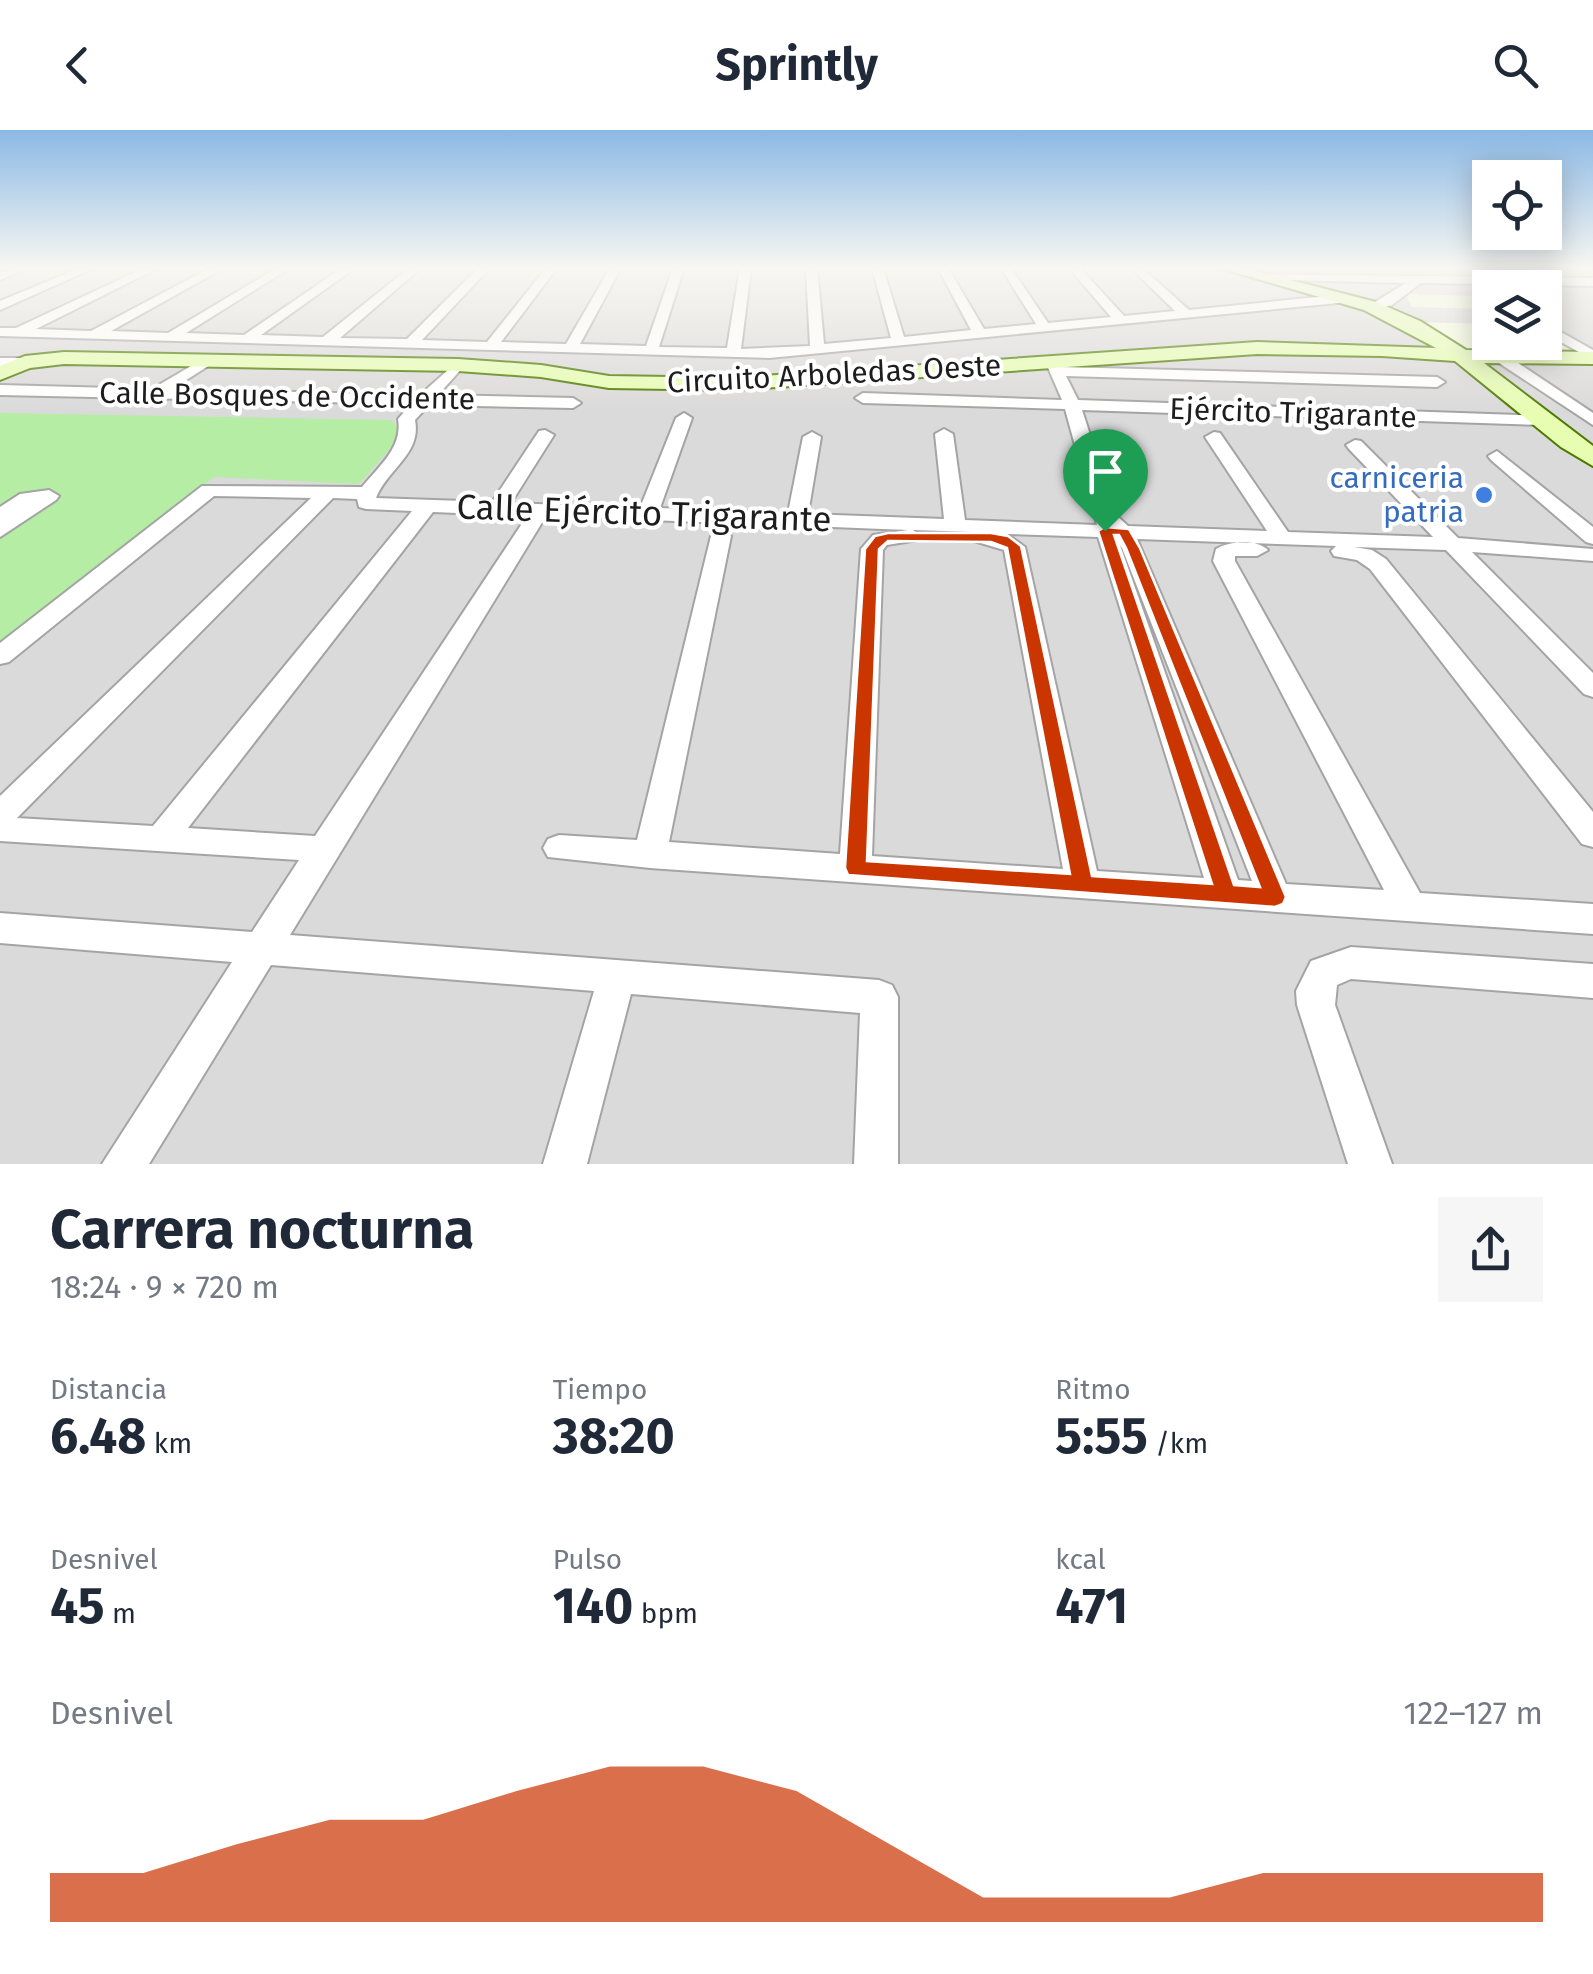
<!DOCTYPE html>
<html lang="es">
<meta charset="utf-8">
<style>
body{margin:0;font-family:"Fira Sans",sans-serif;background:#f6f6f7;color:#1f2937;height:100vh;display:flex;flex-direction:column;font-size:38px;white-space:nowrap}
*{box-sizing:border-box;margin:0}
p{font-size:32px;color:#747a83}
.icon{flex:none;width:55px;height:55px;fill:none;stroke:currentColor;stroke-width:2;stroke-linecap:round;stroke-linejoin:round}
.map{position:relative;height:1034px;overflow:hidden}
.drawer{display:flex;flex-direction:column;background:#fff;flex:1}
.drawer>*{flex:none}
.controls{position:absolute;left:1472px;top:30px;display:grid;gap:20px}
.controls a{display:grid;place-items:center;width:90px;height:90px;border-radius:0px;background:#fff;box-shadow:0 5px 25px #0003;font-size:50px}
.pin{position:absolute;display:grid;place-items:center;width:85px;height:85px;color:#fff;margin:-102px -42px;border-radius:50% 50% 50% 0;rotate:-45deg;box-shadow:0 0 10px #0007}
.pin .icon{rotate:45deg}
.round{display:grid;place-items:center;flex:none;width:105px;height:105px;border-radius:0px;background:#f6f6f7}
.summary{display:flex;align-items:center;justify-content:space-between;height:170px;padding:0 50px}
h1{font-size:55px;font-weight:700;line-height:75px}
.metrics{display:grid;grid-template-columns:repeat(3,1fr);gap:15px;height:170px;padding:10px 50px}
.metrics div{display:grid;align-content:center}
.metrics b{font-size:50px;font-weight:700}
.metrics small{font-size:28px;font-weight:400}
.metrics p{font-size:28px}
.chart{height:280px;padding:20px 50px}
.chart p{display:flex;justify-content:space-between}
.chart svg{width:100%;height:180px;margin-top:10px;fill:#cb3500;opacity:.7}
header{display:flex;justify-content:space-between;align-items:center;height:130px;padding:0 50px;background:#fff;font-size:45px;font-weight:700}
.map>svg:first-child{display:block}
.residential{fill:#dbdada;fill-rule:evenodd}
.education{fill:#f6ffdc}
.grass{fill:#b5eda5}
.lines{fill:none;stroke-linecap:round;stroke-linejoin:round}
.street-casing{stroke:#a4a4a4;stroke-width:4}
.secondary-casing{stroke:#4c7900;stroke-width:4}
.street{fill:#fff;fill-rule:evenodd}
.secondary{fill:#e6fdb2;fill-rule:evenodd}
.route{fill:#cb3500;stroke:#fff;stroke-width:2.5;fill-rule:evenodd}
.shop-dot{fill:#3f7fe0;stroke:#fff;stroke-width:4}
.labels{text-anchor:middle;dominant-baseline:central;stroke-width:8;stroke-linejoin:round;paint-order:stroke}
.far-street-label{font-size:30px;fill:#1d1d1d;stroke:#fff}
.far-shop-label{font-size:30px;fill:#366cbe;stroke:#fff;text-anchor:end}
.street-label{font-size:35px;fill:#1d1d1d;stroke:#fff}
</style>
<header><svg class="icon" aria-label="back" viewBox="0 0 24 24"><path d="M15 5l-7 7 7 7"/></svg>Sprintly<svg class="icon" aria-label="search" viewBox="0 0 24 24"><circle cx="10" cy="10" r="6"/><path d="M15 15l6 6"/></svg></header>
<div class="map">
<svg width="1593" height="1034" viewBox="0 0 1593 1034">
<rect width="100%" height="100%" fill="#efeee2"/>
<path class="residential" d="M0,138H1593V1034H0ZM1490,158H1545V212H1490Z"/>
<path class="education" d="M1405,164L1478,166L1490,173V179L1412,177Z
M1414,192L1490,194V212H1545V203L1581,223L1455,220Z"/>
<path class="grass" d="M0,283L392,290L402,305L359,354L214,347L0,514Z"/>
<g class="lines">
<g class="street-casing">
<path id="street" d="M13,138H28L0,150V143Z
M80,138H94L0,180V171Z
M144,138H158L36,199L91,201L210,138H224L111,201L168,203L277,138H290L186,203L244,205L342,138H355L261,205L323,207L409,138H421L340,208L407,209L478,138H490L422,210L487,212L546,138H557L501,212L566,214L610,138H621L580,214L646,216L673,138H684L659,217L727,218L740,138H751L741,219L810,216L806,138H817L824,214L891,208L872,138H883L904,207L971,200L938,138H948L984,199L1036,194L1001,138H1011L1048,193L1111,187L1069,138H1080L1124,186L1175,181L1131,138H1142L1189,180L1338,165L1344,169L1338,173L769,228L0,206V198H16Z
M1259,144L1593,148V156L1421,153L1392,175L1370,181V175L1406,153L1255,149Z
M1545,193L1593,220V230L1545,203Z
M1496,225H1506L1593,283V295L1496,231Z
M208,226L213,227V233L172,259L420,265L458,231L465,235L438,265L573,268L581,273L573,278L429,275L415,290C422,324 387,339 376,368L492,372L539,301L545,300L554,305L511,373L640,378L676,288L684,283L692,288L660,378L788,383L803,307L812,302L821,307L808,384L944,389L935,304L944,299L953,304L965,390L1097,395L1065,279L863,273L855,268L863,263L1062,270L1046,233L1053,229L1062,237L1437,247L1445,252L1437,257L1066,246L1078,270L1549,286V294L1543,295L1082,280L1116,385L1128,396L1267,401L1205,307L1214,302L1220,303L1288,402L1433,407L1349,319L1346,315L1355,310L1361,311L1458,408L1593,419V431L1472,422L1593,543V567L1584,564L1446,420L1354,417L1372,420L1386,429L1593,682V717L1582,714L1370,439L1357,430L1334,426L1331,421L1336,416L1137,409L1286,754L1384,760L1213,431L1216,419C1230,411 1256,409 1268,420L1257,426H1235V431L1420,763L1593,774V804L650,738L548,727L543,718L548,709L559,705L637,710L711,406L721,400L731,406L669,712L840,724L861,419L873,405L908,400L546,386L290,805L879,850L892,855L898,867V1034H854L860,883L631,864L587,1034H543L594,861L271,835L149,1034H102L232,832L0,813V783L252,802L299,730L0,711V666L311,368L214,366L9,532L0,534V513L202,356L362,357C379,336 403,317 398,289L411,274L0,265V255L152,259ZM333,368L357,369L359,377L366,379L412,381L153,696L17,688ZM433,382L527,386L315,706L188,698ZM913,400L974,402L970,407L974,411L1004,420L1063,739L872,726L883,420L887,415L918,410L921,406ZM1007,404L1098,407L1204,748L1097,741L1025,417ZM1120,415L1122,418L1252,751L1238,750Z
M0,228H25L32,232L25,236H0Z
M1497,321L1593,397V414L1586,412L1491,330L1488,326Z
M49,360L59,366L56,370L0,407V377L20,364Z
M1351,817L1593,834V868L1351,849L1337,855L1335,875L1392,1034H1348L1297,875L1296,861L1311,831Z"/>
</g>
<g class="secondary-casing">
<path id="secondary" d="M1220,138H1244L1376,172L1420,191L1466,220L1593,222V234L1484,233L1593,316V336L1561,317L1455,231L1382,226L1257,224L733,260L609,258L541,247L458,241L64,234L30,238L0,250V236L25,226L64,222L458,229L541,235L609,246L733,248L1257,212L1436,218L1364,180Z"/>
</g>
<use href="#street" class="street"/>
<use href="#secondary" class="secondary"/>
</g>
<linearGradient id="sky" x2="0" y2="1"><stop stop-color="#8bb9e5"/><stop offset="0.49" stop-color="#f8f7f2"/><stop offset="1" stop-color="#f8f7f2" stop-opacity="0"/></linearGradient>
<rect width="1593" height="282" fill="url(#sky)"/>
<path class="route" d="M1105,397L1129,399L1140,418L1286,767L1283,774L1275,777L848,745L845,738L865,419L875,406L888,403H991L1008,406L1021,416L1092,746L1212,754L1098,401ZM1114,405H1119L1126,418L1260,757L1234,755ZM888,411L991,412L1007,418L1070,744L867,731L879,419Z"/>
<circle class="shop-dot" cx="1484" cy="365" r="10"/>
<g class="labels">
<g class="far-street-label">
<text transform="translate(834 244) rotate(-3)">Circuito Arboledas Oeste</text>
<text transform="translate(287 266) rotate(1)">Calle Bosques de Occidente</text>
<text transform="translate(1293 283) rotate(2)">Ejército Trigarante</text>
</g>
<g class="far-shop-label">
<text x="1464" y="348">carniceria<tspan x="1464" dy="34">patria</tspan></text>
</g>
<g class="street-label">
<text transform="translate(644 383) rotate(2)">Calle Ejército Trigarante</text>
</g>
</g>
</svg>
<div class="controls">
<a><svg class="icon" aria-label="locate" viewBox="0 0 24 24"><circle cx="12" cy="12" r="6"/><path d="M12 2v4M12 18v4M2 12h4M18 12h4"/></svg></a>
<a><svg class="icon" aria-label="layers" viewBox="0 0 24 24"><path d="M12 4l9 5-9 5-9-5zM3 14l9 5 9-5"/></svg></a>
</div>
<div class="pin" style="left:1105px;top:401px;background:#1e9e55"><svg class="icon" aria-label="arrive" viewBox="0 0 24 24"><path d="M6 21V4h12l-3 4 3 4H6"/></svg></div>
</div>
<section class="drawer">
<div class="summary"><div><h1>Carrera nocturna</h1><p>18:24 · 9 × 720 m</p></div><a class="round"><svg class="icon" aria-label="share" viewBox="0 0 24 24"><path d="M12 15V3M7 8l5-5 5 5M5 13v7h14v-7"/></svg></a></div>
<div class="metrics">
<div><p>Distancia</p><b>6.48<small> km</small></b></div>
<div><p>Tiempo</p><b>38:20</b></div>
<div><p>Ritmo</p><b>5:55<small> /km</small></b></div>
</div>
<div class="metrics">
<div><p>Desnivel</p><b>45<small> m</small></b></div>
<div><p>Pulso</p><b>140<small> bpm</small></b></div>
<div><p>kcal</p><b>471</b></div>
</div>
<div class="chart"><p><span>Desnivel</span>122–127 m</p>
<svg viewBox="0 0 160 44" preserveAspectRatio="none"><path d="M0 44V32L10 32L20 25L30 19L40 19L50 12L60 6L70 6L80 12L90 25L100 38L110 38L120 38L130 32L140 32L150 32L160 32V44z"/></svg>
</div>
</section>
